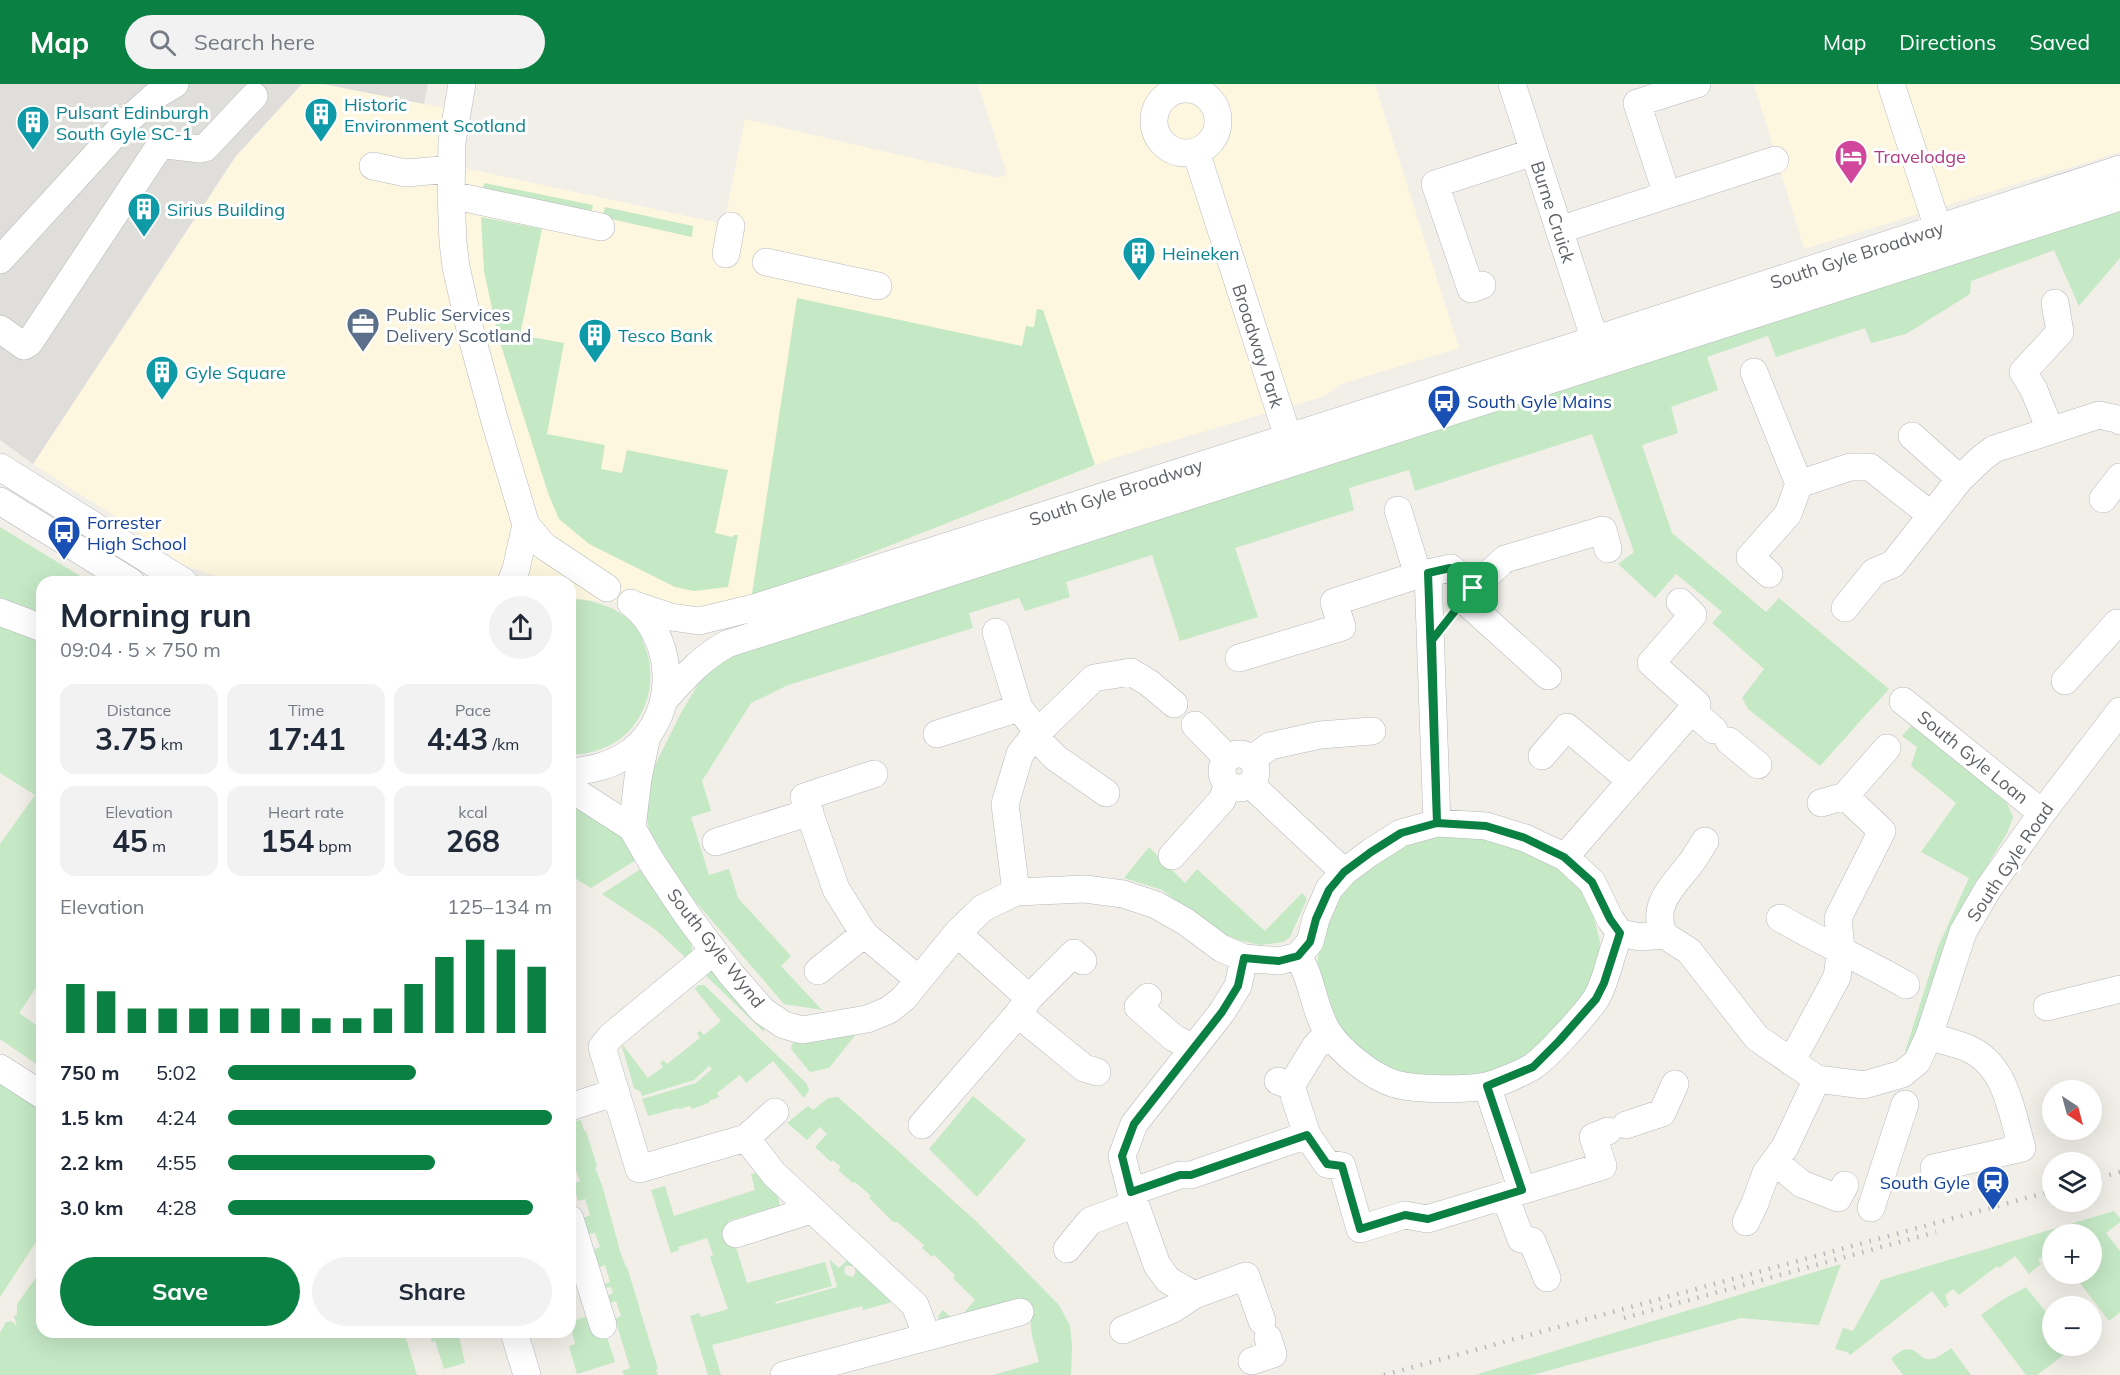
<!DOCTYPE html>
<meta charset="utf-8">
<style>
body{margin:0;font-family:Mulish,sans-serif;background:#f2f2f3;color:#1f2937;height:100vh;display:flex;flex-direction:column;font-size:22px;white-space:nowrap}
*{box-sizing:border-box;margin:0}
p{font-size:20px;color:#747a83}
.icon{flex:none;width:33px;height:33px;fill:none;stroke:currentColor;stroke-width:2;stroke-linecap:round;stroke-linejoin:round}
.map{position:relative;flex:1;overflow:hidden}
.panel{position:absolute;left:36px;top:492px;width:540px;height:762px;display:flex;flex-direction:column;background:#fff;border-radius:18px;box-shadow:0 6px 24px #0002}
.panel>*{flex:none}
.needle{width:39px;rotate:144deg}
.fabs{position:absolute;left:2042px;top:996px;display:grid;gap:12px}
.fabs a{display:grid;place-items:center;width:60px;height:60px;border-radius:50%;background:#fff;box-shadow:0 6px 24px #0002;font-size:30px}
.pin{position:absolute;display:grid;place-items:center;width:51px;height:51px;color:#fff;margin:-26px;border-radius:12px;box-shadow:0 3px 9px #0006}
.round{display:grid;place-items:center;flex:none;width:63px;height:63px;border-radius:32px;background:#f2f2f3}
.headline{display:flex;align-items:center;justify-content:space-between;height:102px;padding:0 24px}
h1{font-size:33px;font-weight:700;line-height:45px}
.figures{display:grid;grid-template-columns:repeat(3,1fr);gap:9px;height:102px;padding:6px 24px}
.figures div{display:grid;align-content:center;border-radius:15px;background:#f2f2f3;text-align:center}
.figures b{font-size:30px;font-weight:700}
.figures small{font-size:16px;font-weight:400}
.figures p{font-size:16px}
.chart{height:168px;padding:12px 24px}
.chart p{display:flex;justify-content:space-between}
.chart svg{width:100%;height:108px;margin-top:6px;stroke:#0b8043;stroke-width:6}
.button{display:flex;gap:12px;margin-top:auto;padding:12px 24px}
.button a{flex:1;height:69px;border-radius:36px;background:#0b8043;color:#fff;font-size:24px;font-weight:700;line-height:69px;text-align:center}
.button a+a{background:#f2f2f3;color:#1f2937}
ul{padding:0 24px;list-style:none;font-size:20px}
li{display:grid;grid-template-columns:96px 72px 1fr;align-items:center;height:45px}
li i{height:15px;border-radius:8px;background:#0b8043}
header{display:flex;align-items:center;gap:36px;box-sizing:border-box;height:84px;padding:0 30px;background:#0b8043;color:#fff}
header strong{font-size:28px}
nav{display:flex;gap:33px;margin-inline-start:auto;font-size:21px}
.search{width:420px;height:54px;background:#f2f2f3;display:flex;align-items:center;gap:15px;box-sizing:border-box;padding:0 21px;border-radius:33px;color:#747a83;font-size:22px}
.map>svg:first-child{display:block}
.commercial{fill:#fef7e0}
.industrial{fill:#e0deda}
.green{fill:#c5e8c5}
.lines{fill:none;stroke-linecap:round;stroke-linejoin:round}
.minor-casing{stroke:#b5b8bc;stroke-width:28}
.minor{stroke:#fff;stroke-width:27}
.rail{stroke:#b6b7b8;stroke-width:4.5;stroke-dasharray:1.5 8;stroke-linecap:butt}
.route-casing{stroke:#fff;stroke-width:12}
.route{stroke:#0b8043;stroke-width:8}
.labels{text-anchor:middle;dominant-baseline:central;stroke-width:6;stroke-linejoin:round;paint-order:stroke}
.culture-label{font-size:18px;fill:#0d838f;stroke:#fff;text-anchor:start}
.hotel-label{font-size:18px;fill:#b23c85;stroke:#fff;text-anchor:start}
.street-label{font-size:18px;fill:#5f6368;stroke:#fff}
.service-label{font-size:18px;fill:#4e5e75;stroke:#fff;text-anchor:start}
.transit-label{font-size:18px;fill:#164399;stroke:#fff;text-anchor:start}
</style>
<header>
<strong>Map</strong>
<div class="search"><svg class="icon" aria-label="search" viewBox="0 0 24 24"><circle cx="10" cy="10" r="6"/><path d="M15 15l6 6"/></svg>Search here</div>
<nav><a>Map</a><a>Directions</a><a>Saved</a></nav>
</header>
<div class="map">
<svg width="2120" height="1291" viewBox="0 0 2120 1291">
<rect width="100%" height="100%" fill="#f1efe8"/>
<path class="commercial" d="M302,0H323L466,28L459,83L724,140L745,35L999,94L1007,90L978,0H1375L1459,264L1341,300L1325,312L1114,374L751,516L725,524L570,515V498H235L183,481L122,437L33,380L236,73Z
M1754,0H2120V68L1804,165Z"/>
<path class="industrial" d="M0,0H302L235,73L33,380L0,356Z
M323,0H428L424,20Z"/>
<path class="green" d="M484,99L593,121L591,131L483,107Z
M605,123L693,142L692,153L602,133Z
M2120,125V174L2079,222L2054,166L1971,197L1970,210L1906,250L1871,259L1865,244L1776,273L1768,252L1707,273L1718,306L1671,323L1678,349L1642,361L1672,449L1766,528L1779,514L1889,605L1820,682L1748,625L1742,614L1764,585L1712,539L1722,528L1676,490L1655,514L1618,480L1634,468L1592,350L1415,407L1409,386L1349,404L1354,426L1235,464L1258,533L1180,557L1152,471L1066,498L1070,513L1025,527L1019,514L969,529L973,544L788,601L751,619L702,697L711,727L691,733L709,791L729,785L738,814L791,872L781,882L822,926L784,920L682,802L649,746L645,724L647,697L682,627L702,594L728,572Z
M481,133L542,145L520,251L564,259L547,350L605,361L601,385L622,389L627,366L728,386L715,449L732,453L734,451H738L728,503L694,507L675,503L589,460L559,435L548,409L498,252L484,187Z
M797,214L1022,262L1026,242L1034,243L1037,225L1043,226L1095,381L751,516Z
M0,443L90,498H42V530L27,524L0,519Z
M570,515C592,515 617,523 634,540C638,545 642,554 644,560C660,598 645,646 606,663C594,668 583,671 570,670Z
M0,538L42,549V895L19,929L42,945V984L0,955V760L35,711L0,689Z
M1911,642L1923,649L2007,719L2013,733L2007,749L1975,802L1910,969L1905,968L1938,863L1969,794L1921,768L1956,719L1911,682L1917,663L1902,652Z
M570,718L613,740L639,774L591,804L570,791Z
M1436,749L1487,753L1554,781L1579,803L1591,823L1600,857L1598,884L1583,915L1553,949L1523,974L1486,993L1431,997L1393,987L1362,972L1342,950L1325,919L1317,884L1321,846L1340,807L1398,761Z
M1149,763L1185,799L1197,785L1265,847L1302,809L1307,815L1290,853L1283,858L1260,861L1225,853L1162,806L1124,794Z
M644,783L690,857C693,865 693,869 688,876L656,846L602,810Z
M709,886L714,887L763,940L764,948L702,888Z
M698,901H704L806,999L809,1006L804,1014L773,977L746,999L740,991L717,1009L719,1013L709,1017V1019L692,1025L690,1022L679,1025L678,1024L648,1032L642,1015L696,999L712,985L709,982L694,996L642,1012L641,1008L634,1004L622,963L623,961L648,994L663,983L660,979L663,976L667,980L700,954L697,949L700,947L704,951L721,937L695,905Z
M857,949L829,984L810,988L791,965L792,960L799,955Z
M0,995L42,1024V1149L0,1213Z
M973,1012L1026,1056L977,1113L929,1065Z
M838,1013L978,1139L1059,1221L1070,1242L1072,1260L1071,1291H993L1039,1278L1032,1252L1029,1222L944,1246L938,1232L943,1226L956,1238L975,1216L953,1194L955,1191L934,1171L932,1173L922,1164L924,1161L897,1138H893L869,1114L871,1112L855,1098L853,1099L838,1086L841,1083L833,1076L831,1078L815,1063L827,1050L820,1043L807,1056L787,1039L808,1022L813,1026L828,1014Z
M581,1036L584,1047H586L597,1082L595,1084L602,1101L620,1167L626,1183H627L658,1285L656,1286L658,1291H624L622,1287L630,1284L615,1235L621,1232L616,1217L609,1219L607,1212L613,1209L611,1203L605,1204L604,1200L610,1198L605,1181L598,1184L592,1166L600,1163L595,1149L588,1150L583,1134L590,1131L585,1115L578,1117L573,1100L580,1097L570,1071V1038Z
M758,1089L776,1104L780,1122L728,1137L747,1199L825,1178L832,1202L775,1218L776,1220L837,1203L829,1175L839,1184L850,1173L855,1179L852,1182H846L844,1185L845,1190L852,1193L855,1190V1184L858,1181L896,1217L863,1226L862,1222L712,1261L721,1291H708L690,1232L699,1229L701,1233L728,1225L710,1173L713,1171L707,1154L678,1163L679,1166L671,1169L651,1106L665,1102L674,1132L755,1106L751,1090Z
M2114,1127L2120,1134V1138L2106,1149L2120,1167V1228L2109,1237L2073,1190H2091V1150H2052V1165L2038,1176L2041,1180L2029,1190L2015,1172L1999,1184L1997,1182L1959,1211L1953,1205L1945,1211L1949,1221L1945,1224L1932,1207L1850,1271L1847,1268L1835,1265L1843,1244L1853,1247L1881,1196Z
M1841,1180L1819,1241L1741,1234L1532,1291H1475Z
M42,1185V1248H404L417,1291H0V1249L6,1238L11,1237L17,1242L14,1232L17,1231V1220Z
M2026,1203L2052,1236V1262H2071L2073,1264L2037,1291H2026L1981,1231L2002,1216Z
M588,1232L603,1241L615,1278L577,1290L569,1262L575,1260L570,1238Z
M429,1248H458L465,1279L444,1285L435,1257L432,1258Z
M1951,1264L1971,1291H1903L1891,1275C1894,1272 1899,1268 1903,1266C1924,1260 1917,1291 1951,1264Z"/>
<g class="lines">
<g class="minor-casing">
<path id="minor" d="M462,0L452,58L451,111L453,158L456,183L472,254L494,334L526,441L544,462L607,504
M1512,0L1600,272
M1891,0L1938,144
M1154 37a32 32 0 1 1 64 0a32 32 0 1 1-64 0Z
M1196,68L1288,353
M373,82L406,89L452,85
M451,111L601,143
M1667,111L1637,19L1697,0
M1559,146L1775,76
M726,170L731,142
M0,176L127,37L155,12L175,0
M766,178L878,202
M1482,201L1471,205L1435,100L1534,68
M0,245L24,262L29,259L159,63L167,61L200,65L205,64L254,12
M1754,288L1799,400
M2050,346L2034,306L2023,288L2060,248L2055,219
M1912,352L1960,395
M0,383L184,498
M1799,400L1850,383H1870L1931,431
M2103,415L2120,393
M0,417L131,498
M1398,426L1418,491
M1428,489L1437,739
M1769,490L1750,473L1788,430L1799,400
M511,498L516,485L526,441
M1464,516L1548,592
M635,521L671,533L699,537L757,523L1609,251L2120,85
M1845,524L1874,488L1893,480L1960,395L1982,374L1994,365L2099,331L2117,335L2120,337
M0,528L42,544
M996,548L1019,624
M1239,574L1342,543L1334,518L1418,491L1451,484L1473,504L1505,475L1603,446L1608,465
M2065,597L2117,539L2120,541
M664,616C684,594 701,574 727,560L2120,113
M1903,617L2042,729
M1692,627L1714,646
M1195,641L1227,674
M937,650L1019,624L1039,649
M1034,652L1056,674L1106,709
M1729,657L1758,681
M1222 687a17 17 0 1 1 34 0a17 17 0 1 1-34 0Z
M1542,672L1567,643L1631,697
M1252,675L1270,662L1320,651L1372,647
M570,688C589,686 606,683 623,673C678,641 680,557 631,519
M874,690L804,713L836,805L864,850L918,895
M1250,700L1344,788
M570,704L632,744L651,777L687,831L731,890L763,927L784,941L802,946L867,935L889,926L904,914L957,849L983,824L1016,808L1085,805L1123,810L1156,821L1186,838L1221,864L1244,874L1279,877L1298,872L1310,858L1316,835L1329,805L1344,788L1371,768L1401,749L1437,739L1486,742L1525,754L1565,773L1592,798L1610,835L1620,849L1640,853L1664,851L1689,867L1757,954L1817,995L1864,1001L1902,990L1917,978L1929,952L1963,848L1988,805L2042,729L2120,627
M1845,712L1887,664
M632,744L638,694L647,652
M716,758L810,728
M1172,772L1222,716L1228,700
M1565,773L1697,620L1651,579L1693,531L1680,518
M1016,808L1005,720L1020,670L1034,652L1094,594L1131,588L1149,599L1174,620
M1780,834C1821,858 1865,877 1906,901
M1664,851C1651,823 1670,805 1687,784C1694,776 1699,766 1705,757
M714,867L611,952L602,963L639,1085L746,1054L774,1090L915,1221L927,1253L784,1291
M1298,872C1313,895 1313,925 1328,948C1341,968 1372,993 1395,1000C1417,1006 1464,1006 1486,1002C1497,1000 1522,989 1532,983C1546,974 1588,928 1597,913C1608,893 1610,870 1620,849
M1244,874L1238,902L1222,928L1134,1040L1122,1072L1131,1108L1157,1181L1168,1196L1194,1211L1246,1192L1262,1237
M818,887L864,850
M1148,913L1138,923L1174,954L1194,964
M1029,914L1074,869L1083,877
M2047,923L2120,905
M1018,930L1084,984L1097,988
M1929,952C1941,956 1953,959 1965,963C2006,979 2011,1026 2022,1064L1934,1084
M1791,978L1837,893L1841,865L1838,834L1882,747L1845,712L1821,719
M0,984L42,1011
M1278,997L1291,1002L1315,963L1328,948
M1291,1002L1307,1051
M1487,1002L1522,1106
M570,1023L616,1008
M922,1041L1018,930L1029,914L957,849
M1626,1041L1662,1029L1675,1000
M746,1054L775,1028
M1775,1078L1802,1100L1838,1114L1845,1101
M1131,1108L1180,1091H1191L1307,1051L1327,1080L1342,1082L1360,1145L1405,1131L1427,1135L1603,1082L1593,1053L1608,1047
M1505,1112L1521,1155L1532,1157L1547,1194
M1871,1124L1905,1020
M570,1135L603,1241
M1746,1138L1755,1119L1766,1089L1785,1063L1817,995
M736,1150L811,1126
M1067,1165L1090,1137L1135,1120
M1123,1246L1173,1225L1194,1211
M514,1248L527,1291
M927,1253L1020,1228
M1252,1277L1273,1270L1268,1254"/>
</g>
<use href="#minor" class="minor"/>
<path class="rail" d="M2091,1096L2120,1088
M1624,1234L1936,1148
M1384,1291L2052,1107"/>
</g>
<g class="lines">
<g class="route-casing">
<path id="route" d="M1473,504L1432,556L1437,739L1401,749L1371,768L1344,788L1329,806L1316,835L1310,858L1298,872L1279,877L1244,874L1238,902L1222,928L1134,1040L1122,1072L1131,1108L1180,1091H1191L1307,1051L1327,1080L1342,1082L1360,1145L1405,1131L1428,1135L1522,1106L1487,1002L1533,983L1559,957L1596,915L1604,899L1620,849L1610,835L1592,798L1564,773L1525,754L1486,742L1437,739L1428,489L1450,484L1473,504"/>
</g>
<use href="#route" class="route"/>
</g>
<defs>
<g id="building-pin" transform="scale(1.725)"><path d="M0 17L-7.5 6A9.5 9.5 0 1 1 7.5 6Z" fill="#0f9aa8" stroke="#fff"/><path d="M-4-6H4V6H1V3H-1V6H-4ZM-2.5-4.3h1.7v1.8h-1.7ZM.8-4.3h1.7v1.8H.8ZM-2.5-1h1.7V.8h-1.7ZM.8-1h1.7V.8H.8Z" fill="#fff"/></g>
<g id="hotel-pin" transform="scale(1.725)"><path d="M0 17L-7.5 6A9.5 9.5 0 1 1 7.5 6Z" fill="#d1479c" stroke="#fff"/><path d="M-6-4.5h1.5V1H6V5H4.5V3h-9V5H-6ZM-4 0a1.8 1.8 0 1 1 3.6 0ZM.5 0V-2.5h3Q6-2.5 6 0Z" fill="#fff"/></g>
<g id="office-pin" transform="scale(1.725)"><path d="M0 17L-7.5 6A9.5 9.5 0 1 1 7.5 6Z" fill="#5c6f8a" stroke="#fff"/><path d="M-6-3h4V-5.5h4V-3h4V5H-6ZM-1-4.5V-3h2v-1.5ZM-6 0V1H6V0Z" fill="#fff"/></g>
<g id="bus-pin" transform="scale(1.725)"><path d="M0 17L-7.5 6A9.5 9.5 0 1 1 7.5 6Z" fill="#1a4fb4" stroke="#fff"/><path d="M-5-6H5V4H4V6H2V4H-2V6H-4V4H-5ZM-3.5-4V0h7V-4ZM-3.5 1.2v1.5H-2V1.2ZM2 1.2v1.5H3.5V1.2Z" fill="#fff"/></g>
<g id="station-pin" transform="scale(1.725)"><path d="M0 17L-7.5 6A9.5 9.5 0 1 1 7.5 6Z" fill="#1a4fb4" stroke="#fff"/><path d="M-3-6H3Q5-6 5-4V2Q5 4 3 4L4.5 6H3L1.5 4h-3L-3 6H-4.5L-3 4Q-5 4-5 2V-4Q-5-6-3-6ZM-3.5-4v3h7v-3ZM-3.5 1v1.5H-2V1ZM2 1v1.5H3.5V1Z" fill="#fff"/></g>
</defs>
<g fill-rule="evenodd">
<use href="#building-pin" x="321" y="30"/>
<use href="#building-pin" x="33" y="38"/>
<use href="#hotel-pin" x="1851" y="72"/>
<use href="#building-pin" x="144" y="125"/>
<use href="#building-pin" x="1139" y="169"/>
<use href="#office-pin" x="363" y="240"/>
<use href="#building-pin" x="595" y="251"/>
<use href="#building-pin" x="162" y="288"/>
<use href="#bus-pin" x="1444" y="317"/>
<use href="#bus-pin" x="64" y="448"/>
<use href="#station-pin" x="1993" y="1098"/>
</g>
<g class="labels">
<g class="culture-label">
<text x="344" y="20">Historic<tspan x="344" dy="21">Environment Scotland</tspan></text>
<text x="56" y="28">Pulsant Edinburgh<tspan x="56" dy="21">South Gyle SC-1</tspan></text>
<text x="167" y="125">Sirius Building</text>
<text x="1162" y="169">Heineken</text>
<text x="618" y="251">Tesco Bank</text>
<text x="185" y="288">Gyle Square</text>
</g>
<g class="hotel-label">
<text x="1874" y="72">Travelodge</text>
</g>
<g class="street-label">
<text transform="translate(1553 128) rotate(72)">Burne Cruick</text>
<text transform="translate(1857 171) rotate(-18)">South Gyle Broadway</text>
<text transform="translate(1258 262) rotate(72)">Broadway Park</text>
<text transform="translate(1116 408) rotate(-18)">South Gyle Broadway</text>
<text transform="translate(1973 673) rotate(39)">South Gyle Loan</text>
<text transform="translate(2010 778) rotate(-56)">South Gyle Road</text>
<text transform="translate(716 864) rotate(52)">South Gyle Wynd</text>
</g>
<g class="service-label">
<text x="386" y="230">Public Services<tspan x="386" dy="21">Delivery Scotland</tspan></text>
</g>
<g class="transit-label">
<text x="1467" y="317">South Gyle Mains</text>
<text x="87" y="438">Forrester<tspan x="87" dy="21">High School</tspan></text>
<text x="1970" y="1098" text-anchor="end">South Gyle</text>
</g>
</g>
</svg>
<div class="fabs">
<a><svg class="needle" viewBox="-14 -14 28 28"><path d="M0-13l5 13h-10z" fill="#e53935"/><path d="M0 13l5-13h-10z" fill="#747a83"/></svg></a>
<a><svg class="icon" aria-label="layers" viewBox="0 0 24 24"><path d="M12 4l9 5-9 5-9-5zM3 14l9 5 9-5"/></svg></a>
<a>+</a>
<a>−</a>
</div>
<div class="pin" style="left:1473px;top:504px;background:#1e9e55"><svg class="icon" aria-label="arrive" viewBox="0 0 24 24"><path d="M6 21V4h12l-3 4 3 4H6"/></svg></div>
<section class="panel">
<div class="headline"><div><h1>Morning run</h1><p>09:04 · 5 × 750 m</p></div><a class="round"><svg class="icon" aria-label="share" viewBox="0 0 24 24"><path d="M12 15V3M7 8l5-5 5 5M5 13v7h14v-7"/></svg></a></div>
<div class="figures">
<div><p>Distance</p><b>3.75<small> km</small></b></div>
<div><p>Time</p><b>17:41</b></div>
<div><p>Pace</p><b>4:43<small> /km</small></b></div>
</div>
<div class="figures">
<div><p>Elevation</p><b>45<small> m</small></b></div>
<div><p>Heart rate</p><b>154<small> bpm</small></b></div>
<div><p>kcal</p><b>268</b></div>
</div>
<div class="chart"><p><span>Elevation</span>125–134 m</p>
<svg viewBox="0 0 160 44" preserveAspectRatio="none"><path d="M5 44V24M15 44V27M25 44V34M35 44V34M45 44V34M55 44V34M65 44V34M75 44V34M85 44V38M95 44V38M105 44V34M115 44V24M125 44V13M135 44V6M145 44V10M155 44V17"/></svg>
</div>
<ul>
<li><b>750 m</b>5:02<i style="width:58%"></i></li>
<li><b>1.5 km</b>4:24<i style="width:100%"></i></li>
<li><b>2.2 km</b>4:55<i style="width:64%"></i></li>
<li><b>3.0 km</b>4:28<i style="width:94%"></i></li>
</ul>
<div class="button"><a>Save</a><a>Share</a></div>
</section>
</div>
